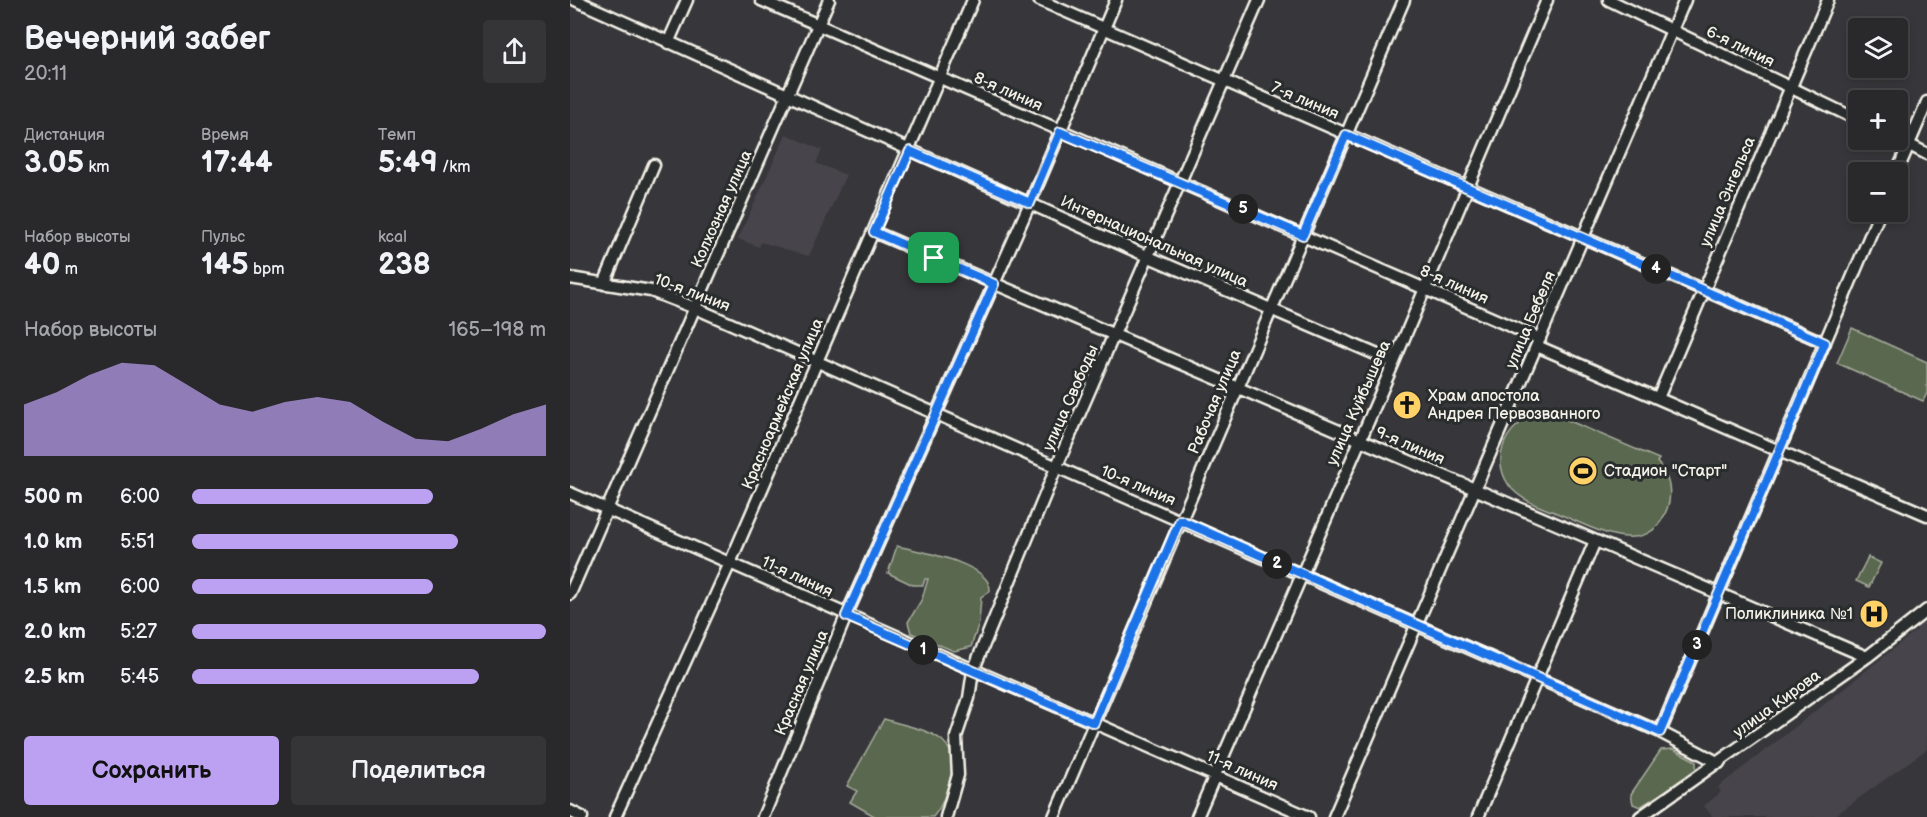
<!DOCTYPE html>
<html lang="ru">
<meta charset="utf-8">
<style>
body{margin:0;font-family:"Balsamiq Sans",sans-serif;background:#353538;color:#f1f3f6;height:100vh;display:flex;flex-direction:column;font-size:22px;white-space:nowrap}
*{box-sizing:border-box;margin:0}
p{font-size:20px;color:#a5a6a9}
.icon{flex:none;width:33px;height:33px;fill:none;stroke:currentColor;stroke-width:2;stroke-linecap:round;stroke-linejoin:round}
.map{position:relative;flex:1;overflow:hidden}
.sheet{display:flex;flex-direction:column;background:#29292c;width:570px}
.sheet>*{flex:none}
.tools{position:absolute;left:1278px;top:18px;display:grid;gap:12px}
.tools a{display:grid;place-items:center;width:60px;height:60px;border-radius:6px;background:#29292c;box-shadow:0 3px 9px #0003,0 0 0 2px #454548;font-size:30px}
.pin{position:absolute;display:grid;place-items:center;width:51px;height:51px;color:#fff;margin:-26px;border-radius:12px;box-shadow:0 3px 9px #0006}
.km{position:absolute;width:30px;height:30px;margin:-15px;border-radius:50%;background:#222;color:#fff;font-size:16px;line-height:30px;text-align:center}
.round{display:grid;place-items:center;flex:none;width:63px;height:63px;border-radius:6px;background:#353538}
.summary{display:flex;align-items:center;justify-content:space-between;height:102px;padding:0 24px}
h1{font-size:33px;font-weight:700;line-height:45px}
.figures{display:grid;grid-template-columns:repeat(3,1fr);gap:9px;height:102px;padding:6px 24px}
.figures div{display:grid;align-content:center}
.figures b{font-size:30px;font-weight:700}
.figures small{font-size:16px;font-weight:400}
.figures p{font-size:16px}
.chart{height:168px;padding:12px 24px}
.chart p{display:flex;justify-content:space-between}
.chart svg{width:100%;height:108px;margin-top:6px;fill:#bca0f2;opacity:.7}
.cta{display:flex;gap:12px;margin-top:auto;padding:12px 24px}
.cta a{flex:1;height:69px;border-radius:6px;background:#bca0f2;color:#111;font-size:24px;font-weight:700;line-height:69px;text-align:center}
.cta a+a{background:#353538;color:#f1f3f6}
ul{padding:0 24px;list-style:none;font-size:20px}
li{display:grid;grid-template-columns:96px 72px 1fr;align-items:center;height:45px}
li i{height:15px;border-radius:8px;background:#bca0f2}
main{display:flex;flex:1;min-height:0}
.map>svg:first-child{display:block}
.built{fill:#46444b}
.green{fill:#5a6850;stroke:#a7ac9c;stroke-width:1.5}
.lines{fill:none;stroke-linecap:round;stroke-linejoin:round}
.minor-casing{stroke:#f4f1e8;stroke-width:15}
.minor{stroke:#2a2d2e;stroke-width:10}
.route-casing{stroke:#fff;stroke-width:12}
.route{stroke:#1a73e8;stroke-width:8}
.labels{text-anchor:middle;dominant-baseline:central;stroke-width:6;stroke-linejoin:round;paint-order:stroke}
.street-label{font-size:16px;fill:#f4f1e8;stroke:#2a2d2e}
.poi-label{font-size:16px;fill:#f4f1e8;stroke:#2a2d2e;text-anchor:start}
</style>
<main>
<section class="sheet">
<div class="summary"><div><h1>Вечерний забег</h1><p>20:11</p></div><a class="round"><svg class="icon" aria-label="share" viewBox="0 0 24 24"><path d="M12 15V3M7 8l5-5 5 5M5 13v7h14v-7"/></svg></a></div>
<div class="figures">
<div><p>Дистанция</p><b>3.05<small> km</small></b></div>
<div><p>Время</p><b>17:44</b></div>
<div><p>Темп</p><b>5:49<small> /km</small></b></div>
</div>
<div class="figures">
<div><p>Набор высоты</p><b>40<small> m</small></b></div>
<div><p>Пульс</p><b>145<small> bpm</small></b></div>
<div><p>kcal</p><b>238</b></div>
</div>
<div class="chart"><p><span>Набор высоты</span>165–198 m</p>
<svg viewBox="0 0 160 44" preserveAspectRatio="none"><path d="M0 44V23L10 18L20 11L30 6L40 7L50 15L60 23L70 26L80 22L90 20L100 22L110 30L120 37L130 38L140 33L150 27L160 23V44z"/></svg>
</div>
<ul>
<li><b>500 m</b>6:00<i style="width:68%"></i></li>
<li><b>1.0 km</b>5:51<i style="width:75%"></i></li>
<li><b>1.5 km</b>6:00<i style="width:68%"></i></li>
<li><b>2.0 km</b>5:27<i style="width:100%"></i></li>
<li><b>2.5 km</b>5:45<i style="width:81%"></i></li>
</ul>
<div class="cta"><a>Сохранить</a><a>Поделиться</a></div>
</section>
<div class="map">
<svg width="1357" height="817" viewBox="0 0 1357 817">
<rect width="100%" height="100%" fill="#37373b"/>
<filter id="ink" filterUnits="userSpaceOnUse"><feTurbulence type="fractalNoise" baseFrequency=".0167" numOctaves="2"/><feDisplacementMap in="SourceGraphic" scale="12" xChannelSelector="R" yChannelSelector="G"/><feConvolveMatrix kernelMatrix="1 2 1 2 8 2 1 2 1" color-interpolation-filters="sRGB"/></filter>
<g filter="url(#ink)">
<path class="built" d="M216,134L252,150L246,163L276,175L239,256L191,242L189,247L168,239Z
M1354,622L1357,623V749L1263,817H1143L1134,806L1151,792L1148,787L1261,699L1348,629L1347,627Z"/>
<path class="green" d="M1282,328L1357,362V393L1353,401L1267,363Z
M969,408L1089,459L1087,462C1099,475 1103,493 1097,509C1079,559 1027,530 994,516C977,509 955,503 942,489C919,463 934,425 965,416Z
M327,546C347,551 422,563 420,591L411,597L409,623L401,647L384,651L341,633L338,622L352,599L358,579H355L353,585H343L318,573Z
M1298,557L1311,563L1299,587L1286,581Z
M314,719C351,731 395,732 379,783C375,795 372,807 363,817H306L280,802L287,791L277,786Z
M1103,749L1126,761V772L1070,807L1063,804L1061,794L1091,750Z"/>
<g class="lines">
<g class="minor-casing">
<path id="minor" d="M5,0L579,257L824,362
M191,0L970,339
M469,0L1255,343
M1039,0L1288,120
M98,43L117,0
M1328,139L1357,154
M1327,172L1357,102
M304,232L1297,657
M0,278L81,291L125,308L1090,732L1149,763
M34,284L84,165
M967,346L1357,515
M1088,398L1258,0
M0,493L739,817
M0,594L259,0
M1090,732L1310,212
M0,811L12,817
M45,817L160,563L403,0
M193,817L276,616L460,203L546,0
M376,817L388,775L386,737L399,698L403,671L486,468L689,0
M484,817L834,0
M627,817L824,362L977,0
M764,817L1115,0
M908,817L1025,541
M1070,817L1297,657L1357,610"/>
</g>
<use href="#minor" class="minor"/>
</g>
</g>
<g class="lines" filter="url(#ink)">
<g class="route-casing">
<path id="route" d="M490,132L733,235L776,135L1255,343L1090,732L610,520L524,723L276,616L424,284L304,232L340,151L460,203Z"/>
</g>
<use href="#route" class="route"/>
</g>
<defs>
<g id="church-disc" transform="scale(1.5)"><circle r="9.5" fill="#ffd166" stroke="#2a2d2e"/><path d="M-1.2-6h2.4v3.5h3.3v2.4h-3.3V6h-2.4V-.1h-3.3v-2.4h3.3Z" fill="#111"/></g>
<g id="stadium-disc" transform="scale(1.5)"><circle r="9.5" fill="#ffd166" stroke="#2a2d2e"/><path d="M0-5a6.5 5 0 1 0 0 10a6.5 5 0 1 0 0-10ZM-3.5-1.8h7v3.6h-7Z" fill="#111"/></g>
<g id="hospital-disc" transform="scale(1.5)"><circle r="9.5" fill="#ffd166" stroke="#2a2d2e"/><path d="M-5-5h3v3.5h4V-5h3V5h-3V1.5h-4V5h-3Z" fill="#111"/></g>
</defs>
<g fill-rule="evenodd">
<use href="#church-disc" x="837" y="405"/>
<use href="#stadium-disc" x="1013" y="471"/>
<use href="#hospital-disc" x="1304" y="614"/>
</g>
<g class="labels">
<g class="street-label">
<text transform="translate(1170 47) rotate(26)">6-я линия</text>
<text transform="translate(438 92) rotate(24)">8-я линия</text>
<text transform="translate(735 101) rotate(23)">7-я линия</text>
<text transform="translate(1158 192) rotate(-67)">улица Энгельса</text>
<text transform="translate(152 209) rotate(-66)">Колхозная улица</text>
<text transform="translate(584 242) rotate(24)">Интернациональная улица</text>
<text transform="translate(884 285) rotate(24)">8-я линия</text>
<text transform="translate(122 293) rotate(21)">10-я линия</text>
<text transform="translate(961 320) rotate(-67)">улица Бебеля</text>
<text transform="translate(501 398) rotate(-66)">улица Свободы</text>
<text transform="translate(645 402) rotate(-67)">Рабочая улица</text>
<text transform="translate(789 403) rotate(-66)">улица Куйбышева</text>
<text transform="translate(213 404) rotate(-67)">Красноармейская улица</text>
<text transform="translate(840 446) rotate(23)">9-я линия</text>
<text transform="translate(568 486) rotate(23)">10-я линия</text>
<text transform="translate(227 577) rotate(25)">11-я линия</text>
<text transform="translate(232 683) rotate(-67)">Красная улица</text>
<text transform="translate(1207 704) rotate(-36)">улица Кирова</text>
<text transform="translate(672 771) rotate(24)">11-я линия</text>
</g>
<g class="poi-label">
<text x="858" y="396">Храм апостола<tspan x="858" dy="18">Андрея Первозванного</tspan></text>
<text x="1034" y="471">Стадион "Старт"</text>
<text x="1283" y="614" text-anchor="end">Поликлиника №1</text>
</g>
</g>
</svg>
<div class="tools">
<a><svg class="icon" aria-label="layers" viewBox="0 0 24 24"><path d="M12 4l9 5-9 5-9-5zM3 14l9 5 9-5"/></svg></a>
<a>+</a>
<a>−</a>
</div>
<div class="pin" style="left:364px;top:258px;background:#1e9e55"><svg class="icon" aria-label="arrive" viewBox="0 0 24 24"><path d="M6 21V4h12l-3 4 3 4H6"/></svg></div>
<b class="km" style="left:353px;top:650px">1</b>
<b class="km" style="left:707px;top:564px">2</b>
<b class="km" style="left:1127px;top:645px">3</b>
<b class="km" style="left:1086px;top:269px">4</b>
<b class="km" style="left:673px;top:209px">5</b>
</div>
</main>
